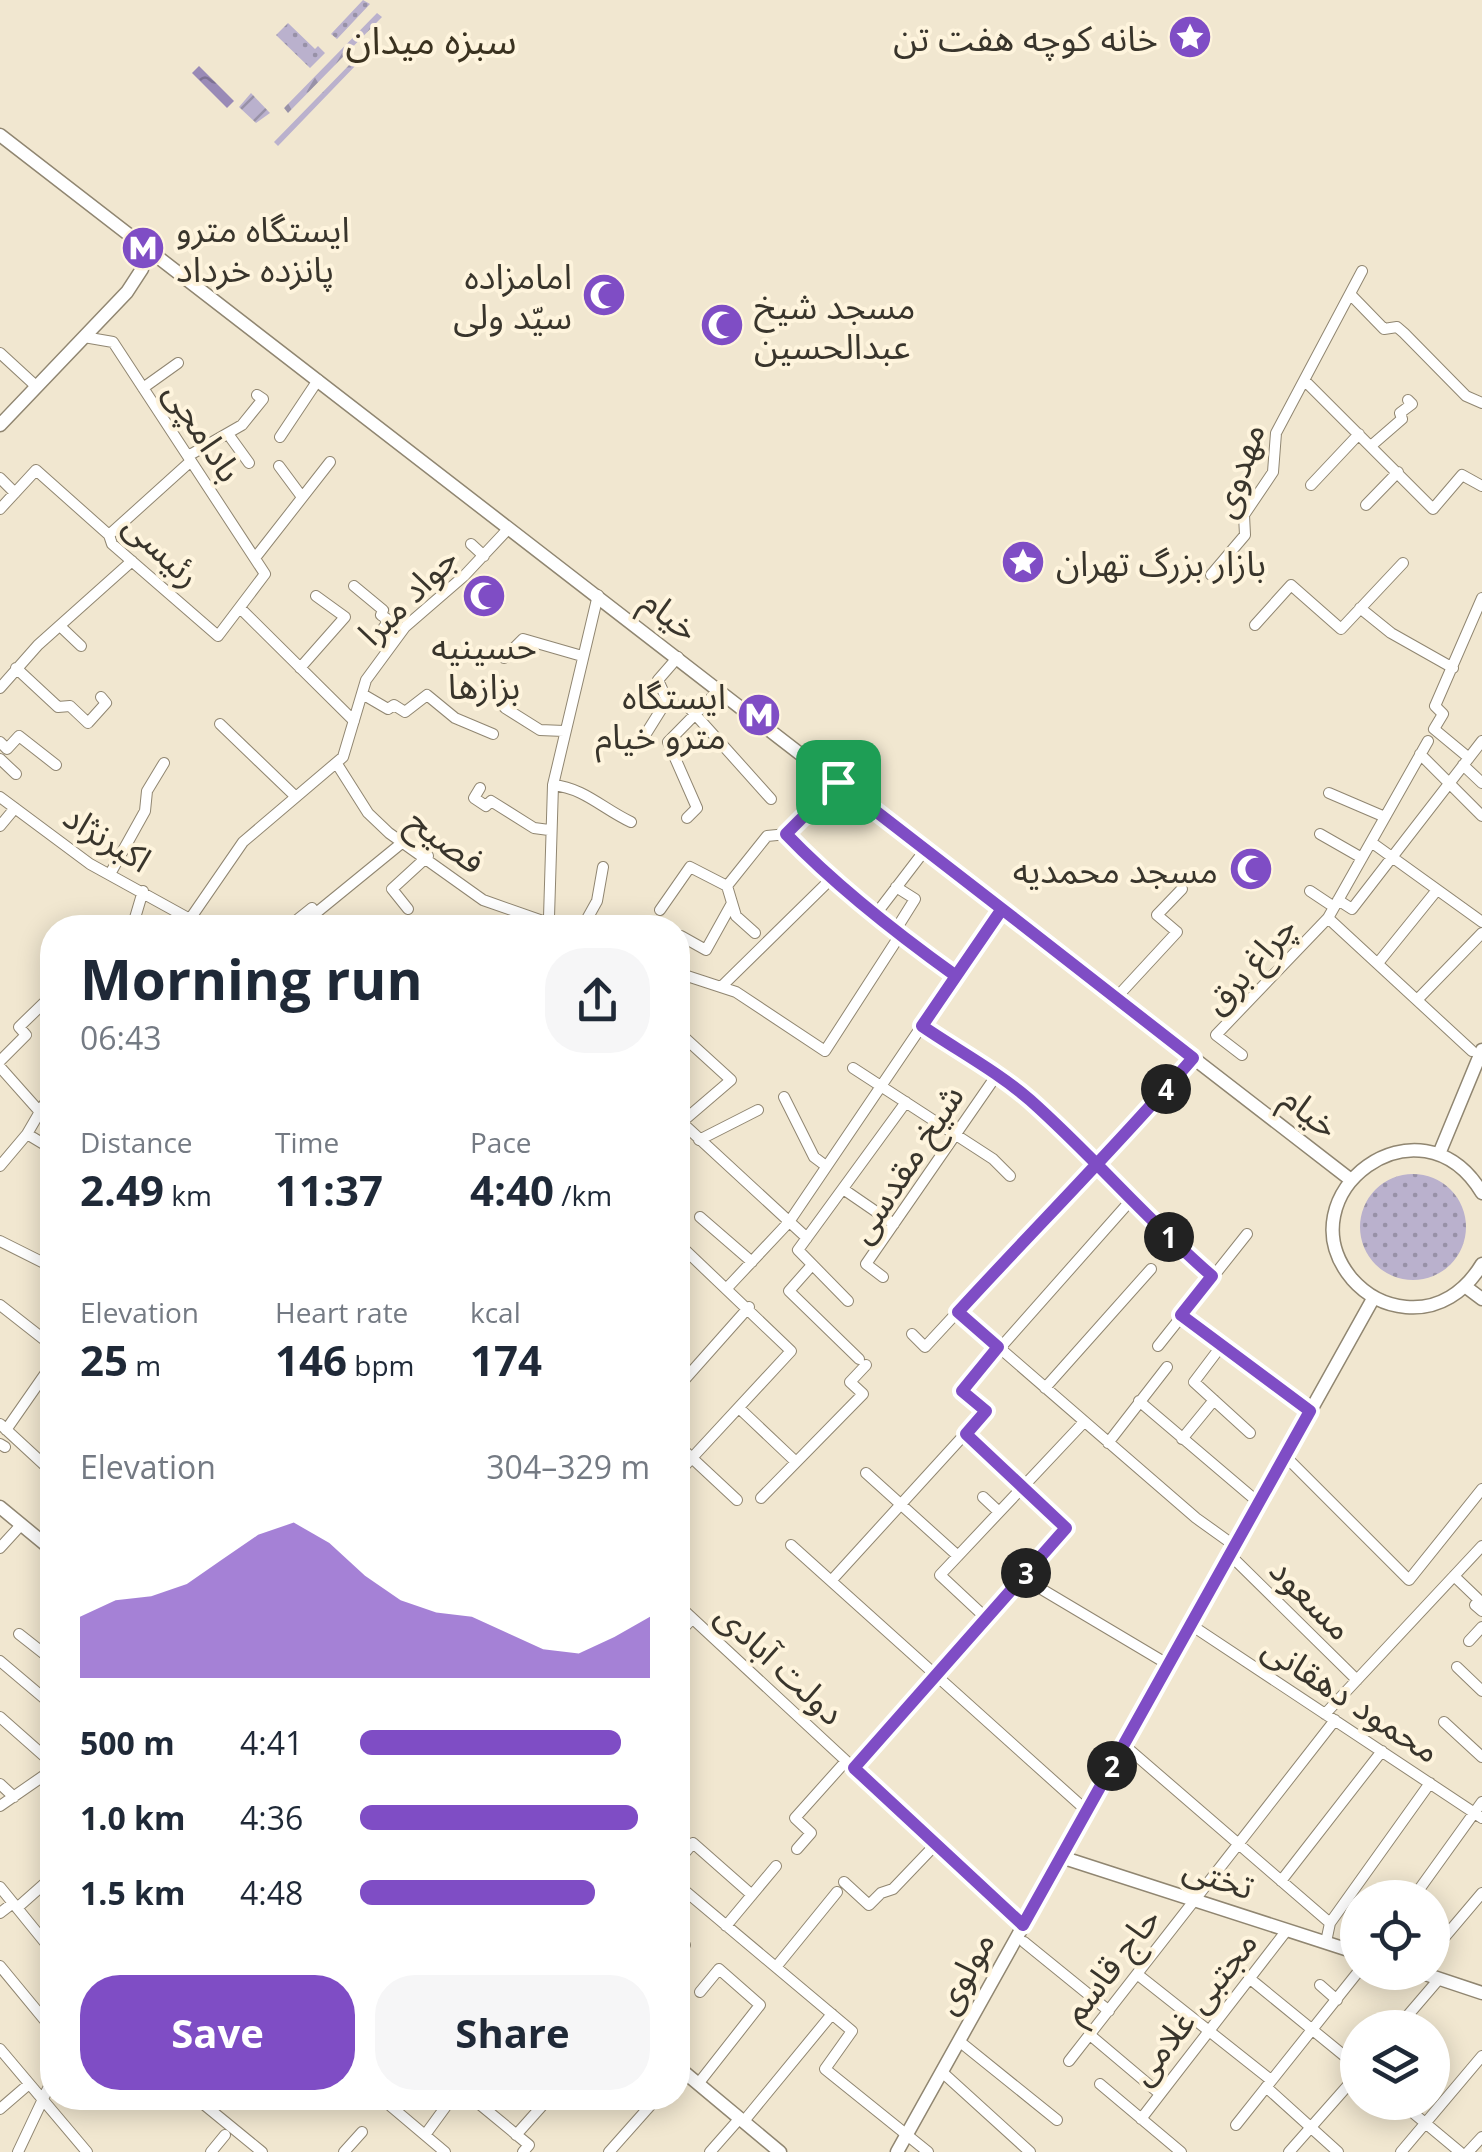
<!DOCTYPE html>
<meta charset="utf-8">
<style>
body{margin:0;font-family:"Open Sans","Noto Sans Arabic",sans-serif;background:#f6f6f7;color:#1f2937;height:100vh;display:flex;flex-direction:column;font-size:38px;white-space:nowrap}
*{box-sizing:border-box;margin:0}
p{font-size:32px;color:#747a83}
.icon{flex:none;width:55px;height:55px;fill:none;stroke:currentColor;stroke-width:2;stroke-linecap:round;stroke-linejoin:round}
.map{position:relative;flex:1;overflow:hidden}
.details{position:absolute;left:40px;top:915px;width:650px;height:1195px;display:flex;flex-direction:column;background:#fff;border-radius:40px;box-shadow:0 5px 25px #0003}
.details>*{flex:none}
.fabs{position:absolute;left:1340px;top:1880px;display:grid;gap:20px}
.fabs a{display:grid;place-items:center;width:110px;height:110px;border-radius:50%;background:#fff;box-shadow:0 5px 25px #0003;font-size:50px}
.pin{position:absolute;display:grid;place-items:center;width:85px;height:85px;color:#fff;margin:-42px;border-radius:20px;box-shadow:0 5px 15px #0006}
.km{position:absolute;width:50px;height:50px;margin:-25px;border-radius:50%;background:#222;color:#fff;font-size:28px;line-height:50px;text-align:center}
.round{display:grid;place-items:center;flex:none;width:105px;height:105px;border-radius:40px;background:#f6f6f7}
.head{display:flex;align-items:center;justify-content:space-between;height:170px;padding:0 40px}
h1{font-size:55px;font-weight:700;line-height:75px}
.stats{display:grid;grid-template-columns:repeat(3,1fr);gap:15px;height:170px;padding:10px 40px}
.stats div{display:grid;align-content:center}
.stats b{font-size:42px;font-weight:700}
.stats small{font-size:28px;font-weight:400}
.stats p{font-size:28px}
.chart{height:280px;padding:20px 40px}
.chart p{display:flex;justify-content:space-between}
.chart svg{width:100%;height:180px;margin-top:10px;fill:#7f4dc5;opacity:.7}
.cta{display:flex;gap:20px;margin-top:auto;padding:20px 40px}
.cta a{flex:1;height:115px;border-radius:40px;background:#7f4dc5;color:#fff;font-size:40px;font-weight:700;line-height:115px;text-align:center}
.cta a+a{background:#f6f6f7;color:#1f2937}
ul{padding:0 40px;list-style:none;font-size:32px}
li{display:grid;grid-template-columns:160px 120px 1fr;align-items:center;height:75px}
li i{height:25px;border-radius:12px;background:#7f4dc5}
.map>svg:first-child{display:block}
.grass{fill:url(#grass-dots)}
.forest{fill:url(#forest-firs)}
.garden{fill:url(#garden-furrows)}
.water{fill:url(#water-ripples)}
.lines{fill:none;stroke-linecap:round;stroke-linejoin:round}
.minor-casing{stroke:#908671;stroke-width:12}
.major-casing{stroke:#908671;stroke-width:15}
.minor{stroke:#fff;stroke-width:10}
.major{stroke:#fff;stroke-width:12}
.route-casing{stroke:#fff;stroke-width:20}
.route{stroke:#7f4dc5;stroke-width:12}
.labels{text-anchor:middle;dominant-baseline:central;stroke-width:8;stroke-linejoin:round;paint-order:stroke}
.poi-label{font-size:35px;fill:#39352c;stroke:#fef4dd;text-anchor:end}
.street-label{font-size:35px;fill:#39352c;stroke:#fef4dd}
.neighbourhood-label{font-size:38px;fill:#3a3220;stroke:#fef4dd}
</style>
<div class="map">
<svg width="1482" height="2152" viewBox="0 0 1482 2152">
<defs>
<pattern id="grass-dots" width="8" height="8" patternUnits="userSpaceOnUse" patternTransform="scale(2.5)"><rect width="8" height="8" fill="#bab1cd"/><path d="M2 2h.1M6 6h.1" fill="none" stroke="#9891a7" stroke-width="1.8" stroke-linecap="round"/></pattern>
<pattern id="forest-firs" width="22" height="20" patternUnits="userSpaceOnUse" patternTransform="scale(2.5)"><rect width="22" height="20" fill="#bab1cd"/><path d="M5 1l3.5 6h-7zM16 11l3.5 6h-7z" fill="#9891a7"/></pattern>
<pattern id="garden-furrows" width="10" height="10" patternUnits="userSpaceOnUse" patternTransform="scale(2.5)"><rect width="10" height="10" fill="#bab1cd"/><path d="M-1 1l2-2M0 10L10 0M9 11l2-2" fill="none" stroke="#9891a7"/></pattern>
<pattern id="water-ripples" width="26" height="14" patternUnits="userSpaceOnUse" patternTransform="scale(2.5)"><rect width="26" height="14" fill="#998ab6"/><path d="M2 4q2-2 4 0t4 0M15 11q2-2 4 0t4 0" fill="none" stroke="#7e7294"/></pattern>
</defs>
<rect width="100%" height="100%" fill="#f1e7d0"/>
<path class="grass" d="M363,0L370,4L337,39L331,34Z
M288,23L315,49L318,46L325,53L310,68L276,35Z
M1360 1227a53 53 0 1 1 106 0a53 53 0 1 1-106 0Z"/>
<path class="forest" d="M377,13L382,17L288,113L284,108Z
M354,60L358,63L278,146L274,142Z"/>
<path class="garden" d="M251,93L270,113L256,123L239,107Z"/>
<path class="water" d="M199,66L234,101L227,108L192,73Z"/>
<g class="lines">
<g class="minor-casing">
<path id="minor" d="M1350,294L1384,329L1397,327L1404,333L1466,396L1482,403
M0,353L37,387
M1306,382L1433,509L1462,475L1482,486
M143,388L178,363
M228,434L249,463
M280,437L318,380
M1372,445L1402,419L1400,413L1412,404L1408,400
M188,456L242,425L263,399L257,395
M279,466L302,497
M0,478L15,493
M1311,485L1359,434
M1366,505L1398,472
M0,509L36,470L109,535L112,544L218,636L265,574L113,342L84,337
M109,535L191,461
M471,544L484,556
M255,558L330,462
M1211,575L1245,535L1244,515L1273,472L1276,433L1362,271
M354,586L383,610L381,615L390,621L384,627L396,638
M240,608L354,721
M1360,608L1391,633L1453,668
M1255,625L1291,585L1341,629L1403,563
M60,626L81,646
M504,658L523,639L582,656
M16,668L58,707L70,706L88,723L106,703L101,697
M300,668L345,617L316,596
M0,688L38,645L132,561
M364,695L388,709L394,705L405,712L427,695L455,718L493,734
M508,701L505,708L540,730L564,731
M684,702L771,799
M220,724L296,797
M642,740L667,700L658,680L678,657
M0,742L7,749L19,736L56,765
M1420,754L1482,816
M1469,758L1434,729L1443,714L1435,706L1482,598
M0,759L16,774
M337,764L368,813L389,833L483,900L554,925
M1463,765L1482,783
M553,785C584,788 603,809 631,822
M480,788L474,798L486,806L491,801L534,828L549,830
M1329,793L1385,817
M0,797L90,864L206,928
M687,818L697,808L668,742L719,690
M0,826L15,808
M787,834C837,887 896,934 956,977
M1320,834L1362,858
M1371,842L1482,922
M110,874L145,811L147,791L164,763
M1310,891L1334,907
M1338,900L1352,909L1482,741
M408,909L392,889L428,856
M660,910L690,867L727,886
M876,914L925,850
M192,916L243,842L343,757L366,680L405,627L464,576L509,528
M1328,918L1428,741
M132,928L143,891
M287,928L312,908L316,913L403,842
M556,928L549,917L553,785L598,595
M582,928L597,901L603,867
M895,931L915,899L896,887
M755,933L736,916L727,886L767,836L787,834L838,783
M681,936L706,950L731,905
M1378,963L1437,890
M678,973L736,992L825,1051L900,935
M721,987L830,880
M1116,998L1177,932L1157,915L1182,889
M1417,1000L1482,933
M922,1026L1026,1097L1212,1276
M678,1044L686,1039L731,1080L682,1122
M1242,1055L1216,1035L1328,918L1472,1051
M0,1061L26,1035L19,1027L52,995
M0,1067L40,1112
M853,1068L993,1159L1010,1176
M784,1097L814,1157L826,1166
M678,1119L807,1238
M27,1134L52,1149
M699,1140L758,1110
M0,1166L27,1134L52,1091
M843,1189L894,1224
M700,1217L752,1262
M0,1241L52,1267
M812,1265L789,1291L859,1359
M883,1277L866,1264L996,1076
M728,1287L789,1222L1001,909
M848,1301L798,1250L906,1102
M0,1305L46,1341
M958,1312L1196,1518L1235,1546
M1181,1315L1310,1411
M912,1334L925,1347L1193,1058
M1222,1345L1194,1382L1250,1433
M1158,1346L1247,1234
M678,1387L749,1307
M1045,1388L1151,1269
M1139,1401L1259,1503
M739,1408L796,1462
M0,1424L52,1472
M6,1430L52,1364
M1182,1439L1214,1400
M1108,1443L1167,1367
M0,1444L5,1447
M678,1445L737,1500
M1285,1456L1409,1580L1482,1489
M678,1473L791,1351L682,1247
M866,1473L958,1556
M983,1497L999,1512
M761,1498L863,1394L850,1382L866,1365
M791,1545L1087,1811
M0,1548L21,1525
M1230,1555L1357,1680
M1454,1576L1479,1600L1475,1605L1482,1611
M831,1581L986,1411L962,1391L1132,1199
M1043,1590L1169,1665
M678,1605L1023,1925
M986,1618L940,1575L1084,1422
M1191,1625L1482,1818
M19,1634L52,1660
M678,1634L692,1619
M1469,1641L1482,1627
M0,1661L52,1705
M1457,1667L1482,1691
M1325,1714L1482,1546
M0,1717L52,1763
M1444,1722L1482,1757
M1124,1745L1330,1923
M854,1768L1066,1527L966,1434
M0,1784L14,1797
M0,1806L52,1770
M797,1849L811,1833L795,1818L846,1761
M678,1861L693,1843L752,1895
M1281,1881L1382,1751
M844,1882L869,1905L881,1893L893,1889L936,1844
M678,1885L852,2031L825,2069L928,2152
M0,1887L52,1951
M1413,1898L1482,1802
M17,1908L52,1877
M0,1913L13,1903
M726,1926L776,1866
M678,1938L685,1945
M1024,1942L1109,2011
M1326,1942L1330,1923L1430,1783
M1432,1952L1482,1893
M0,1966L52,2029
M776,1967L837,1892
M1137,1974L1271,2080
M1249,1978L1358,2067
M1320,1985L1337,2000
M1397,2028L1439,1979
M1090,2035L1160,2094
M959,2041L1057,2120
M0,2049L87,2152
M1069,2061L1335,1720
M942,2072L1030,2152
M698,2084L760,2005L719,1969L700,1992
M1100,2084L1181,2152
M1266,2087L1338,2152
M196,2098L262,2152
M381,2098L445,2152
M472,2098L529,2145L523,2152
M1400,2102L1460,2152
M0,2109L29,2084
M1141,2119L1287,1930
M744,2121L832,2014
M1236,2125L1358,1972
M425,2135L452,2098
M516,2135L549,2098
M18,2152L52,2080
M211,2152L225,2135
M344,2152L362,2132
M609,2152L657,2098
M710,2152L740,2118
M1289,2152L1358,2074
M1401,2152L1482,2056
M1468,2152L1482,2137"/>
</g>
<g class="major-casing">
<path id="major" d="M0,135L1351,1180
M0,425L127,292L142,269L138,241
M1439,1154L1482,1050
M1482,1193C1420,1090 1282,1195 1352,1279C1366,1295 1384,1305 1406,1307C1439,1310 1465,1292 1482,1264
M1466,1287L1482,1299
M0,1507L52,1550
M1061,1857L1358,1953
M1419,1972L1482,1993
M678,2067L780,2152
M897,2152L1374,1297"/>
</g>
<use href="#minor" class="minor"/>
<use href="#major" class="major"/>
</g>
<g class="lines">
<g class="route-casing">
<path id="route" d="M838,782L1002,909L995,919L922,1026C957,1050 998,1072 1030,1100C1093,1156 1148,1221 1212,1276L1181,1315L1310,1411L1023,1925L854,1768L1066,1528L966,1434L986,1411L962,1391L998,1347L958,1312C1036,1227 1118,1145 1193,1058L1002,909L956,976C896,933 837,887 786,834L838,782"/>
</g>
<use href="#route" class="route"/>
</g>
<defs>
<g id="sight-disc" transform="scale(2.25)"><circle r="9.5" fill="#7f4dc5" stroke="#fef4dd"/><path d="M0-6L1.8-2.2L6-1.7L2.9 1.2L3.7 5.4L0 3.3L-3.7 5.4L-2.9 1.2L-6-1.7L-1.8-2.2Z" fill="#fff"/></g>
<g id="metro-disc" transform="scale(2.25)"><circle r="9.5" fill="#7f4dc5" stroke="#fef4dd"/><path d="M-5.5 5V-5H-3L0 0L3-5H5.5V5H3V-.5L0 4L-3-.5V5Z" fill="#fff"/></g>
<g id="mosque-disc" transform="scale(2.25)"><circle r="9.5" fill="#7f4dc5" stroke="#fef4dd"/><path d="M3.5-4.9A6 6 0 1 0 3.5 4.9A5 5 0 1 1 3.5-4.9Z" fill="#fff"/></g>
</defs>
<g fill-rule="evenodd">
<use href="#sight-disc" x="1190" y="37"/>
<use href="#metro-disc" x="143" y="248"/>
<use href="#mosque-disc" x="604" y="295"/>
<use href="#mosque-disc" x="722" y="325"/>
<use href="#sight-disc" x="1023" y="562"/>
<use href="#mosque-disc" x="484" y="596"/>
<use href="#metro-disc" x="759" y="715"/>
<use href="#mosque-disc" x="1251" y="869"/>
</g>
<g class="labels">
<g class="poi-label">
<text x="1158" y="37">خانه کوچه هفت تن</text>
<text x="176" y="228" text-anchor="start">ایستگاه مترو<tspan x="176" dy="40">پانزده خرداد</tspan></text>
<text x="572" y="275">امامزاده<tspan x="572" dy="40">سیّد ولی</tspan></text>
<text x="754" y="305" text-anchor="start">مسجد شیخ<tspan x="754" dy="40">عبدالحسین</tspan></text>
<text x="1056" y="562" text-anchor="start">بازار بزرگ تهران</text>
<text x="484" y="645" text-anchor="middle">حسینیه<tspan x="484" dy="40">بزازها</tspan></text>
<text x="726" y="695">ایستگاه<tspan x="726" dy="40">مترو خیام</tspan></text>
<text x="1218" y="869">مسجد محمدیه</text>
</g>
<g class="street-label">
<text transform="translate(204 431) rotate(57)">بادامچی</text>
<text transform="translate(1237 470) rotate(-71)">مهدوی</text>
<text transform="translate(163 549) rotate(43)">رئیسی</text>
<text transform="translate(407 595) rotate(-45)">جواد مبرا</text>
<text transform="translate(671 614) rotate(38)">خیام</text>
<text transform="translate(108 837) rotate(32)">اکبرنژاد</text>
<text transform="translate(447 840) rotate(36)">فصیح</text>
<text transform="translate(1249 964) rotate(-48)">چراغ برق</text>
<text transform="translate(1311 1111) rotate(38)">خیام</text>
<text transform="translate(905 1163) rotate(-57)">شیخ مقدسی</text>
<text transform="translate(1312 1598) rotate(45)">مسعود</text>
<text transform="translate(781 1663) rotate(43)">دولت آبادی</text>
<text transform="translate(1352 1698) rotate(33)">محمود دهقانی</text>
<text transform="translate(1219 1876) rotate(18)">تختی</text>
<text transform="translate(1110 1964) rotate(-52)">حاج قاسم</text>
<text transform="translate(963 1972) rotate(-61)">مولوی</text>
<text transform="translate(1192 2007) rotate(-52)">مجتبی غلامی</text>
</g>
<g class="neighbourhood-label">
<text x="431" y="39">سبزه میدان</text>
</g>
</g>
</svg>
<div class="fabs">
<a><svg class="icon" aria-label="locate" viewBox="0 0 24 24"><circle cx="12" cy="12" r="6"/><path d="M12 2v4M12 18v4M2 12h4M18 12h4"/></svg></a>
<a><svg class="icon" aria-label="layers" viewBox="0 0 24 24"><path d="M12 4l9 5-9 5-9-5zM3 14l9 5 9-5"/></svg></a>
</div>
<div class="pin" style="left:838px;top:782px;background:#1e9e55"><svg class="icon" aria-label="arrive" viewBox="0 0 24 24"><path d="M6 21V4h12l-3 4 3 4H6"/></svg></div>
<b class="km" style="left:1169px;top:1237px">1</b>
<b class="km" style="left:1112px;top:1766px">2</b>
<b class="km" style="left:1026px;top:1573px">3</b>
<b class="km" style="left:1166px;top:1089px">4</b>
<section class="details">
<div class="head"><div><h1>Morning run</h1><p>06:43</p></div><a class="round"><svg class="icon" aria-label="share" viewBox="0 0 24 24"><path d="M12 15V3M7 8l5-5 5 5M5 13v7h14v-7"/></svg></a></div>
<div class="stats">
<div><p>Distance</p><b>2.49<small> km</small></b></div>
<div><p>Time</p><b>11:37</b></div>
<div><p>Pace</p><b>4:40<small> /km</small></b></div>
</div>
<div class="stats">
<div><p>Elevation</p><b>25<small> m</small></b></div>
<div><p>Heart rate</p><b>146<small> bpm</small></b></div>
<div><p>kcal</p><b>174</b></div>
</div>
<div class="chart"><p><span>Elevation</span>304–329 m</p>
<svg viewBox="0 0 160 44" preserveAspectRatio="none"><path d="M0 44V29L10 25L20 24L30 21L40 15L50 9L60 6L70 11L80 19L90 25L100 28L110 29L120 33L130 37L140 38L150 34L160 29V44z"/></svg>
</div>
<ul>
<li><b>500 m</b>4:41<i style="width:90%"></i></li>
<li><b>1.0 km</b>4:36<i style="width:96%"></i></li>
<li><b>1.5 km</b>4:48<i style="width:81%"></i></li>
</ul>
<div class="cta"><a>Save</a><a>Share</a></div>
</section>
</div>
